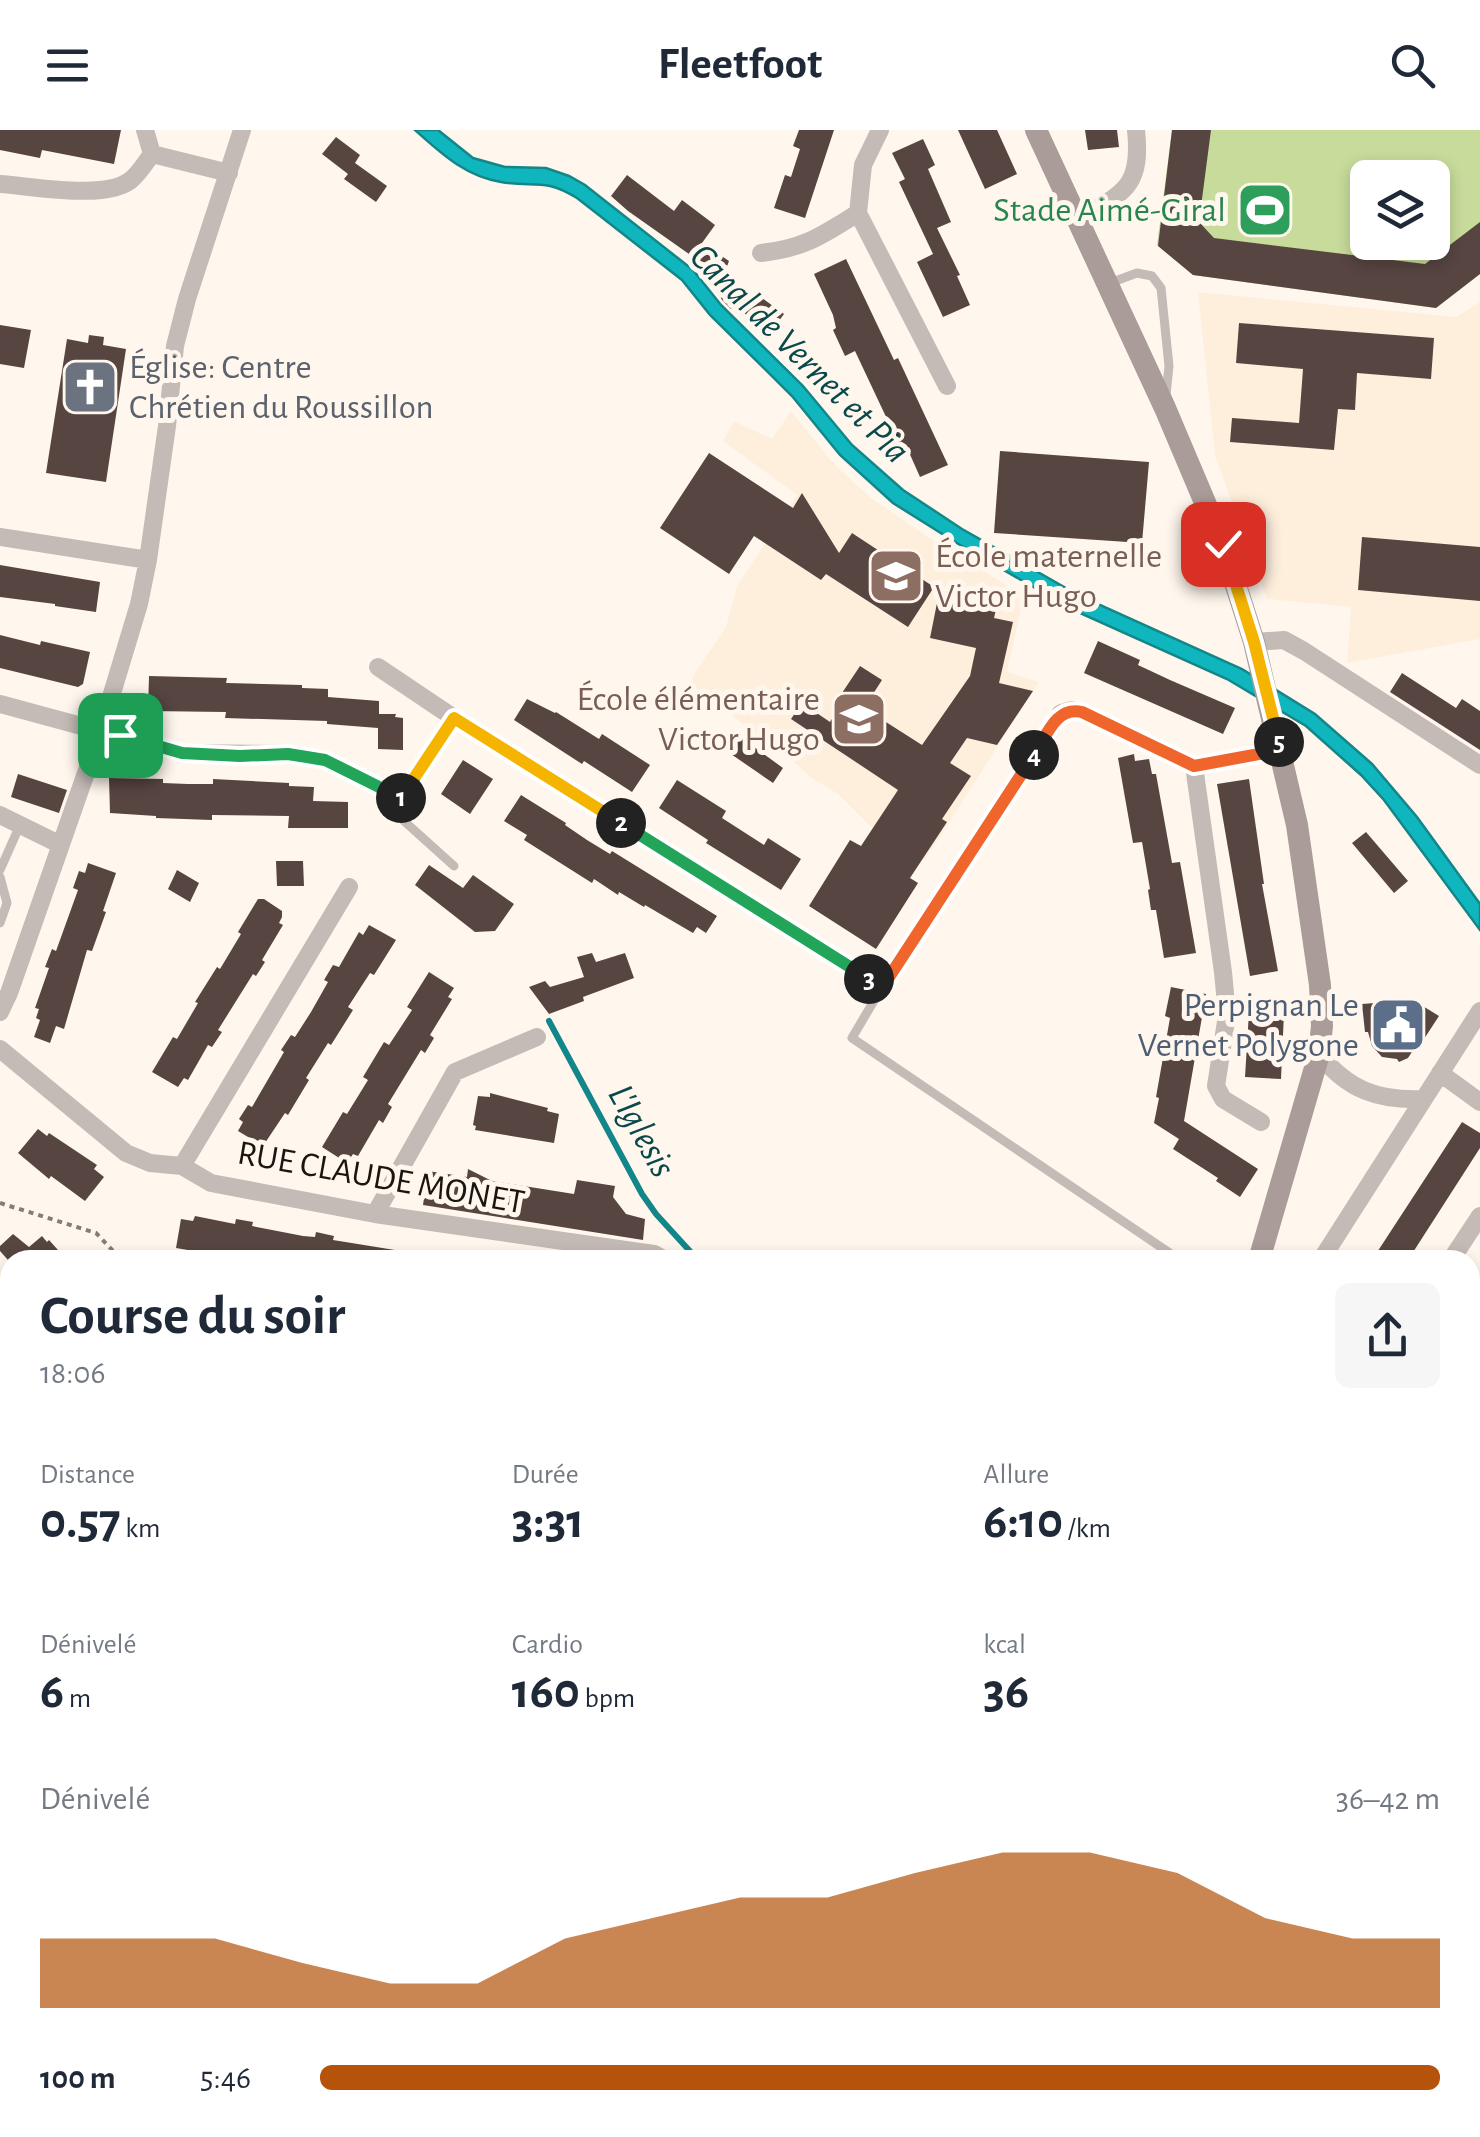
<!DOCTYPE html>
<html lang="fr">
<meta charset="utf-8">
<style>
body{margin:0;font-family:"Alegreya Sans",sans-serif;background:#f6f6f7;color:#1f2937;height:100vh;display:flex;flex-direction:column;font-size:38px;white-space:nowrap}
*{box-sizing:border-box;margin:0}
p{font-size:32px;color:#747a83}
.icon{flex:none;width:55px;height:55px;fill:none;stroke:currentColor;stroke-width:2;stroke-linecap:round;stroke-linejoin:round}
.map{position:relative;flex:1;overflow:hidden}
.drawer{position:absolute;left:0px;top:1120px;width:1480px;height:888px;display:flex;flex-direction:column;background:#fff;border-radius:30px 30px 0 0;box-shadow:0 5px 15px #0003}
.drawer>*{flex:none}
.fabs{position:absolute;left:1350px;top:30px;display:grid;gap:20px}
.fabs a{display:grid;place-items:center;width:100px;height:100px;border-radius:15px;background:#fff;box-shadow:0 5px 15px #0003;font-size:50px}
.pin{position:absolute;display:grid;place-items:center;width:85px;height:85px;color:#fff;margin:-42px;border-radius:20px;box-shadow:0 5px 15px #0006}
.km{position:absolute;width:50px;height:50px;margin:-25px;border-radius:50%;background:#222;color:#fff;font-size:28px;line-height:50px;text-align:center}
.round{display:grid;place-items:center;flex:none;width:105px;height:105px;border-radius:15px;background:#f6f6f7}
.head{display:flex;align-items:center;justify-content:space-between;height:170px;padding:0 40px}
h1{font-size:55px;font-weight:700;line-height:75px}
.metrics{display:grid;grid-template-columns:repeat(3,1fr);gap:15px;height:170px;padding:10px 40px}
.metrics div{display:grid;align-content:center}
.metrics b{font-size:50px;font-weight:700}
.metrics small{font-size:28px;font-weight:400}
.metrics p{font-size:28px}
.chart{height:280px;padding:20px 40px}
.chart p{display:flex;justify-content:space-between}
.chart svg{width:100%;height:180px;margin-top:10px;fill:#b45309;opacity:.7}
ul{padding:0 40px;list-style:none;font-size:32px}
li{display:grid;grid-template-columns:160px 120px 1fr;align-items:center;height:75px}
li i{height:25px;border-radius:12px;background:#b45309}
header{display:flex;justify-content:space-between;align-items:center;height:130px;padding:0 40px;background:#fff;font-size:45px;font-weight:700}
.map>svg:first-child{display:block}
.built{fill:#feefdd}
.green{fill:#c7db9b;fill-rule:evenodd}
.water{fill:#10b6bd;stroke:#138689;stroke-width:2.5}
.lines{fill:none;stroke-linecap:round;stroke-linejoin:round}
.stream{stroke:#138689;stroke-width:6}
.building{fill:#574541}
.path{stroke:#827d75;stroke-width:4;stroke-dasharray:5 5;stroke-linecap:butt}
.lane{stroke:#c4bbb7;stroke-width:9}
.street{stroke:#c4bbb7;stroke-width:18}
.secondary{stroke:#aa9c98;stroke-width:22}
.split-1-casing{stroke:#fff;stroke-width:20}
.split-2-casing{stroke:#fff;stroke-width:20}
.split-3-casing{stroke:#fff;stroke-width:20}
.split-4-casing{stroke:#fff;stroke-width:20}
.split-5-casing{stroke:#fff;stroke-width:20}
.split-6-casing{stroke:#fff;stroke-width:20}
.split-1{stroke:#22a559;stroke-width:12}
.split-2{stroke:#f5b400;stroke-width:12}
.split-3{stroke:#22a559;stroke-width:12}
.split-4{stroke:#f0652b;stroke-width:12}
.split-5{stroke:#f0652b;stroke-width:12}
.split-6{stroke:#f5b400;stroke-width:12}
.labels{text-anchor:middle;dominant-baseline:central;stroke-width:10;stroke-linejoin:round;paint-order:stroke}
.leisure-label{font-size:35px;fill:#27864d;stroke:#fff7ed;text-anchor:end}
.worship-label{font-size:35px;fill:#5b616d;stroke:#fff7ed;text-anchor:start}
.education-label{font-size:35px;fill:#785e54;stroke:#fff7ed;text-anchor:start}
.service-label{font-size:35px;fill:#4e5e75;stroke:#fff7ed;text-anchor:end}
.street-label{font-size:35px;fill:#191510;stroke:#fff7ed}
.water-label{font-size:38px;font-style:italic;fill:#09494c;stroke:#fff7ed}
</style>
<header><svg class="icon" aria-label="menu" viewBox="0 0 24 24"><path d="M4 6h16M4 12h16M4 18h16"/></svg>Fleetfoot<svg class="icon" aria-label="search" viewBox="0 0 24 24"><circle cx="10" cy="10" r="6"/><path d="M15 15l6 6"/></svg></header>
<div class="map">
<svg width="1480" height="2007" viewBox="0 0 1480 2007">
<rect width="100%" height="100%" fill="#fff7ed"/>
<path class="built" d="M1198,162L1456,187L1480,172V509L1347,533L1351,477L1267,469L1215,326Z
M791,281L833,333L871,368L925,405L1024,466L1007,542L1039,552L925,730L869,695L838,664L810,647L791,629L695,559L692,547L726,497L737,456L797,365L723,311L734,291L772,309Z"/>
<path class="green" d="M1172,0H1480V144L1436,178L1193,145L1157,115ZM1368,48H1432V112H1368Z
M1470,1493L1480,1496V1960L1470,1938Z"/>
<path class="water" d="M415,0H438L473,28L505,37L546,38L569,46L585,55L693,140L721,175L803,256L852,315L903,360L962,399L1080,466L1242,539L1315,584L1372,634L1417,687L1480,774V800L1384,670L1361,645L1306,596L1227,549L1073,480L955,412L893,373L840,325L792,266L710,185L682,150L577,68C543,47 534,58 501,52C465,46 442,24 415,0Z"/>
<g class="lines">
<path class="stream" d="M549,891L642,1064L656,1084L698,1130"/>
</g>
<path class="building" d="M0,0H121L114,34L42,20L40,28L0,20Z
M799,0H834L805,88L774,78L785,45L791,47L800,19L793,16Z
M958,0H997L1017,44L985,59Z
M1085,0H1117L1119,17L1088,20Z
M1172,0H1211L1199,92L1214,108L1425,134L1480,92V144L1436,178L1193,145L1158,116Z
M336,7L360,25L355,33L387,56L376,72L344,49L348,44L322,24Z
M923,9L935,35L928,39L951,92L937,98L960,145L957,146L970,175L943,187L917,132L933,124L899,52L905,49L892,23Z
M627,45L674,81L682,70L715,95L702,113L729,131L723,147L724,145L760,172L762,168L784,184L771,202L734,176L731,179L722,170L718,162L723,148L628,81L611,66Z
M846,129L894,230L898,228L948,335L920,347L908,320L903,323L855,221L845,226L833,200L836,198L833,185L814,144Z
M1239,193L1434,208L1431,249L1357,243L1355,280L1338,279L1334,320L1230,312L1232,288L1299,293L1303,239L1236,233Z
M0,195L31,200L24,238L0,234Z
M89,205L104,207L103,215L126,219L106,352L46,343L67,209L88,213Z
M1000,321L1149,332L1142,413L994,403Z
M709,323L793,378L802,363L839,423L852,403L934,457L908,497L826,444L821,450L754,406L729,444L660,398Z
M1362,407L1480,417V471L1358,460Z
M0,435L100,452L96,482L55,476V474L0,467Z
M976,461L999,466L994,488L1013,492L999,553L1033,561L997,615L967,608L950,633L971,646L942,689L947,692L910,748L918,753L876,819L809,776L850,710L861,716L898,660L791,589L802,573L830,592L846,566L842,563L860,536L882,550L864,578L922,615L970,546L976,518L930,508L938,468L973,475Z
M0,505L40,515L41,511L90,522L83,554L78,557L0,538Z
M1098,511L1140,530L1138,535L1170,550L1235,578L1223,604L1084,543Z
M1402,543L1456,578L1462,569L1480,581V620L1390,562Z
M149,546L227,548L226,553L302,555V558L328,559V567L379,571V590V584H396L395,587L403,588V620L378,619V598L327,594V591L225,588L226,582L148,581Z
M527,569L555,583L556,582L599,609L602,604L650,635L632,662L584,631L582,634L514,590Z
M739,606L783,638L773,653L728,622Z
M1134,624L1135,631L1149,629L1152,644H1156L1172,733L1180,732L1196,823L1164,828L1156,780H1151L1148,760L1150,759L1142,712L1133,713L1118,628Z
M463,630L493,649L470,684L441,664Z
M18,644L67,660L59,683L11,667Z
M109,648L163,649V653L188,654H213V649L289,653V656L314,657L313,671L348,672V698H288L289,686L212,685V690L156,688V686L110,683Z
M1249,649L1264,754H1262L1278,841L1250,846L1217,654Z
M677,650L726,681L722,688L764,715L768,708L801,729L781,760L706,713L708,710L659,678Z
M521,665L566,693L565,695L587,710L610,724L612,721L717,786L706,803L697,797L693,803L645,775L644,777L619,762L618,765L594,749L592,753L524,710L527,705L504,691Z
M1366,702L1408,751L1394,763L1352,713Z
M276,731H303L304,756H277Z
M88,733L116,743L103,781L106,782L92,821L87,820L64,899L56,896L50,913L34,907L40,890L36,888L39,879L35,878L49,838L45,837L52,819L56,821L78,760L73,758L79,741L85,743Z
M429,735L463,758L473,745L514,774L495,801L475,802L415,755Z
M177,740L199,753L190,772L168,759Z
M258,769H264L282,781V787L279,793L283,795L262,830L265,832L256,846L253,844L218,900L222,902L212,917L208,915L188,950L184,948L178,957L152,942L173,907L177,909L198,873L195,872L217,837L220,839L241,804L238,802Z
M369,795L396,810L374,845L370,843L348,877L353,880L331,915L328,913L306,948L309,950L288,985L285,983L263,1016L238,1001L243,992L239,989L248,975L252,977L284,922L281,920L291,905L295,907L311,882L328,852L324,850L333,835L339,837L359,802L363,805Z
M592,823L596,832L625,823L634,848L583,867L584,871L549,884L529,857L545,851L550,857L584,847L577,827Z
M429,842L454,858L448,867L452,869L430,905L434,908L425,923L421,920L388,974L392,977L383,993L379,990L358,1026L353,1024L347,1033L322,1017L343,982L347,984L368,950L363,947L384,912L389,915L412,880L407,877Z
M1171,857L1206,864L1184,991L1258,1039L1240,1067L1216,1051L1218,1048L1173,1019L1179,1009L1154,993L1159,968L1156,967L1170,888L1165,886Z
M1413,870L1439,886L1424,909L1421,908L1408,928L1399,932L1397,929L1382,927L1372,916L1368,902H1365L1362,874Z
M1249,882L1284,883L1281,949L1245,947Z
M490,963L548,978L547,981L559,984L554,1013L475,1000L476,996L473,995L478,966L490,967Z
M1462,992L1480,1003V1018L1408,1130H1372Z
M38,999L47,1006L49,1003L97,1035L94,1039L104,1047L85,1071L51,1046L49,1049L18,1023Z
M468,1039L492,1051L574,1064L577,1050L615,1056L613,1067L626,1084L645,1089L643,1110L423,1075L428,1041L467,1047Z
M195,1086L235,1094L236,1089L253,1092L252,1096L303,1106L315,1107L316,1102L334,1106L333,1110L401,1121V1130H258V1128L218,1121L217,1125L176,1118L181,1089L193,1091Z
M13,1104L29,1117L42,1106L47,1112L49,1110L67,1130H8L0,1121V1116Z"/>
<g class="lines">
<path class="path" d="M0,1073L96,1103L116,1124L114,1130
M1470,1960L1480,1978"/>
<path class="lane" d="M1107,154L1137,143L1152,146L1161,158L1169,236L1166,265
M402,668L404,691L454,736
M0,740L20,695
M0,747L7,773L0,793
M882,857L852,908L1180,1130
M0,1163L10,1173"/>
<path class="street" d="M145,0L152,24
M880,0L863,35L858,83L947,256
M152,24L229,43
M0,54C32,56 108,71 132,49C140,42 146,32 152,24
M1078,90C1124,62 1142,58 1136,0
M761,123C805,118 821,106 858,83
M0,407L148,430
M1254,512L1284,510L1304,521L1480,635
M378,537L454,588L882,857L1061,583L1071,580L1083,582L1194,636L1281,620
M0,574L181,623L287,624L325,630L402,668L454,588
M1194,636L1223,842L1227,885L1216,956L1223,969L1261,992
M0,685L61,715
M0,882L9,863L101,600L139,474L148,430L167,296L175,216L187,169L242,0
M0,919L126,1023L150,1033L182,1036L211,1053L375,1084L654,1124L665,1130
M1319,924C1348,960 1378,971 1424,969
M1440,943L1480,972
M182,1036L349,757
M375,1084L455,942L537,907
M1321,1130L1480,881
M1451,1130L1480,1086
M0,1199L10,1210
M1470,1205L1480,1211
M0,1250L10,1240
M1470,1435L1480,1393
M0,1488L10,1499
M0,1694L10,1697
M0,1875L10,1878
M115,1998L121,2007
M462,1998L489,2007
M1366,1998L1369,2007
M760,1999L780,2007
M569,2007L572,1998
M1117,2007L1119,1998"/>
<path class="secondary" d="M1036,0L1165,278L1223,415L1254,512L1297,695L1320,855L1322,896L1319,924L1259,1130
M754,2007L761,1998"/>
</g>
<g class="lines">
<g class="split-1-casing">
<path id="split-1" d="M120,605L182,623L240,626L288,624L325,630L401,668"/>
</g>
<g class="split-2-casing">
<path id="split-2" d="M401,668L454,588L621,693"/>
</g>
<g class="split-3-casing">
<path id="split-3" d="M621,693L869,849"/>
</g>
<g class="split-4-casing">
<path id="split-4" d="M869,849L882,858L1034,625"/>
</g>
<g class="split-5-casing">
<path id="split-5" d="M1034,625C1047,605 1056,576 1082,582L1194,636L1281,620L1279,612"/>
</g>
<g class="split-6-casing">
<path id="split-6" d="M1223,414L1254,512L1279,612"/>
</g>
<use href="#split-1" class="split-1"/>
<use href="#split-2" class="split-2"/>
<use href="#split-3" class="split-3"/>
<use href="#split-4" class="split-4"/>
<use href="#split-5" class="split-5"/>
<use href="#split-6" class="split-6"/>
</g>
<defs>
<g id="stadium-square" transform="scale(2.875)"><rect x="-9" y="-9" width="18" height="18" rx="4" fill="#2e9e5b" stroke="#fff7ed"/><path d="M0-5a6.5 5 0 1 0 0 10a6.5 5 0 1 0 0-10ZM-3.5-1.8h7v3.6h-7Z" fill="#fff"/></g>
<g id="church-square" transform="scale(2.875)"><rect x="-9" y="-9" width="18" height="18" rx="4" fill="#6b7280" stroke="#fff7ed"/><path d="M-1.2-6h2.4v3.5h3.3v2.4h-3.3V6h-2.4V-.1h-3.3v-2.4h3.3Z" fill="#fff"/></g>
<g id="school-square" transform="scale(2.875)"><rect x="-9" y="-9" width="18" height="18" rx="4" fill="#8d6e63" stroke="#fff7ed"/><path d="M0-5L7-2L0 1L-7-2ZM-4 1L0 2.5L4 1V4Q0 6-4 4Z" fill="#fff"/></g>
<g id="civic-square" transform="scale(2.875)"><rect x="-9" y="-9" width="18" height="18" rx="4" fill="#5c6f8a" stroke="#fff7ed"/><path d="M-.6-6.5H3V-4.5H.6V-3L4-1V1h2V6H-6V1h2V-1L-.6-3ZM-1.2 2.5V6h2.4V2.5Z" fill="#fff"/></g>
</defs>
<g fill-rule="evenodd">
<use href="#stadium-square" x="1265" y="80"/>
<use href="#church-square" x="90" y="257"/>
<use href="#school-square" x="896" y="446"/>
<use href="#school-square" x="859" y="589"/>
<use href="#civic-square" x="1398" y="895"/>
</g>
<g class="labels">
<g class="leisure-label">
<text x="1226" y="80">Stade Aimé-Giral</text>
</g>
<g class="worship-label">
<text x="129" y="237">Église: Centre<tspan x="129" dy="40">Chrétien du Roussillon</tspan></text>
</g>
<g class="education-label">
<text x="935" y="426">École maternelle<tspan x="935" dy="40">Victor Hugo</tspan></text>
<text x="820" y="569" text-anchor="end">École élémentaire<tspan x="820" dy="40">Victor Hugo</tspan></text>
</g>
<g class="service-label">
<text x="1359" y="875">Perpignan Le<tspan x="1359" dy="40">Vernet Polygone</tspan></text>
</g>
<g class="street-label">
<text transform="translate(381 1048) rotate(10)">RUE CLAUDE MONET</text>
</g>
<g class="water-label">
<text transform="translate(799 224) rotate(45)">Canal de Vernet et Pia</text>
<text transform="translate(641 1001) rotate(61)">L'Iglesis</text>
</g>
</g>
</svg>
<div class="fabs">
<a><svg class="icon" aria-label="layers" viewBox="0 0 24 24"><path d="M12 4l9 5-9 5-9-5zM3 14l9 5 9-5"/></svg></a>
</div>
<div class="pin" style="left:120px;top:605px;background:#1e9e55"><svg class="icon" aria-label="arrive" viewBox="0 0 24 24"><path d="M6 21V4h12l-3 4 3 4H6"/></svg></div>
<div class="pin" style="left:1223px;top:414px;background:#d93025"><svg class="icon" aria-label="check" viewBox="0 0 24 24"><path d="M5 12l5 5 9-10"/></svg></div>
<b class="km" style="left:401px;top:668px">1</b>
<b class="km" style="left:621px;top:693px">2</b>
<b class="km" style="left:869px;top:849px">3</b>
<b class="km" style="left:1034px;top:625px">4</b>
<b class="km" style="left:1279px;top:612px">5</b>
<section class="drawer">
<div class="head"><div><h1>Course du soir</h1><p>18:06</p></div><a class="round"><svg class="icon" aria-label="share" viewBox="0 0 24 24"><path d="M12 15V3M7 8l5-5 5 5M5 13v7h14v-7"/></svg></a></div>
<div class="metrics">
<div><p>Distance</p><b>0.57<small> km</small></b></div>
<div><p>Durée</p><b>3:31</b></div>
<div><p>Allure</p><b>6:10<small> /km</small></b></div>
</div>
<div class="metrics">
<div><p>Dénivelé</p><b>6<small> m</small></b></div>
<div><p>Cardio</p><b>160<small> bpm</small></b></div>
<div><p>kcal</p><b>36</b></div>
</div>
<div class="chart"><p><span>Dénivelé</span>36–42 m</p>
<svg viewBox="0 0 160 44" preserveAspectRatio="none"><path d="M0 44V27L10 27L20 27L30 33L40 38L50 38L60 27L70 22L80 17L90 17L100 11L110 6L120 6L130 11L140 22L150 27L160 27V44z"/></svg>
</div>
<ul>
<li><b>100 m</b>5:46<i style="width:100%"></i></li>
</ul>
</section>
</div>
